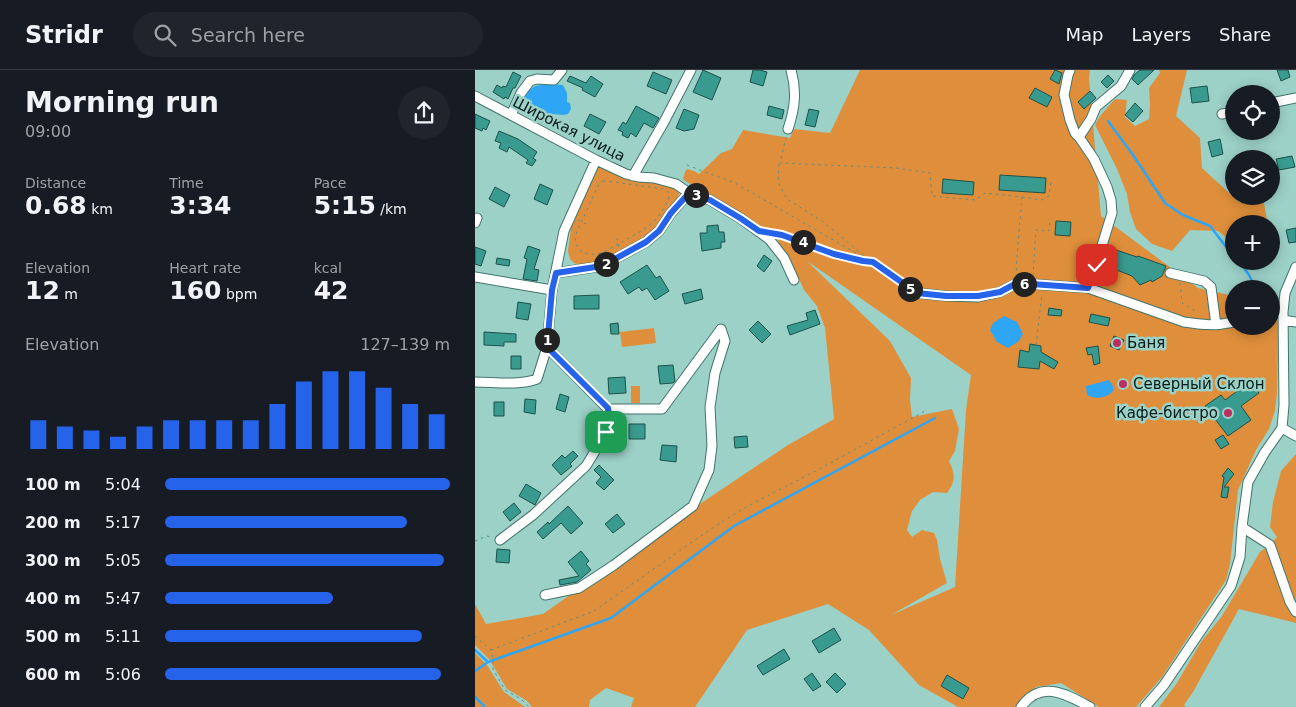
<!DOCTYPE html>
<meta charset="utf-8">
<style>
body{margin:0;font-family:"DejaVu Sans",sans-serif;background:#20242c;color:#f1f3f6;height:100vh;display:flex;flex-direction:column;font-size:19px;white-space:nowrap}
*{box-sizing:border-box;margin:0}
p{font-size:16px;color:#9ea1a6}
.icon{flex:none;width:28px;height:28px;fill:none;stroke:currentColor;stroke-width:2;stroke-linecap:round;stroke-linejoin:round}
.map{position:relative;flex:1;overflow:hidden}
.sheet{display:flex;flex-direction:column;background:#171b24;width:475px}
.sheet>*{flex:none}
.controls{position:absolute;left:750px;top:15px;display:grid;gap:10px}
.controls a{display:grid;place-items:center;width:55px;height:55px;border-radius:50%;background:#171b24;box-shadow:0 2px 12px #0003;font-size:25px}
.pin{position:absolute;display:grid;place-items:center;width:42px;height:42px;color:#fff;margin:-21px;border-radius:10px;box-shadow:0 2px 8px #0006}
.km{position:absolute;width:25px;height:25px;margin:-12px;border-radius:50%;background:#222;color:#fff;font-size:14px;line-height:25px;text-align:center}
.round{display:grid;place-items:center;flex:none;width:52px;height:52px;border-radius:26px;background:#20242c}
.overview{display:flex;align-items:center;justify-content:space-between;height:85px;padding:0 25px}
h1{font-size:28px;font-weight:700;line-height:38px}
.metrics{display:grid;grid-template-columns:repeat(3,1fr);gap:8px;height:85px;padding:5px 25px}
.metrics div{display:grid;align-content:center}
.metrics b{font-size:25px;font-weight:700}
.metrics small{font-size:14px;font-weight:400}
.metrics p{font-size:14px}
.chart{height:140px;padding:10px 25px}
.chart p{display:flex;justify-content:space-between}
.chart svg{width:100%;height:90px;margin-top:5px;stroke:#2563eb;stroke-width:6}
ul{padding:0 25px;list-style:none;font-size:16px}
li{display:grid;grid-template-columns:80px 60px 1fr;align-items:center;height:38px}
li i{height:12px;border-radius:6px;background:#2563eb}
header{display:flex;align-items:center;gap:30px;box-sizing:border-box;height:70px;padding:0 25px;background:#171b24;border-bottom:1px solid #363941}
header strong{font-size:24px}
nav{display:flex;gap:28px;margin-inline-start:auto;font-size:18px}
.search{width:350px;height:45px;background:#20242c;display:flex;align-items:center;gap:12px;box-sizing:border-box;padding:0 18px;border-radius:28px;color:#9ea1a6;font-size:19px}
main{display:flex;flex:1;min-height:0}
.map>svg:first-child{display:block}
.green{fill:#df8f3b;fill-rule:evenodd}
.water{fill:#2ea5f5}
.lines{fill:none;stroke-linecap:round;stroke-linejoin:round}
.stream{stroke:#2ea5f5;stroke-width:2.5}
.building{fill:#399b8f;stroke:#1d514a}
.minor-casing{stroke:#42756d;stroke-width:11}
.path{stroke:#628b84;stroke-width:1;stroke-dasharray:2.5 4;stroke-linecap:butt}
.minor{stroke:#fff;stroke-width:9}
.route-casing{stroke:#fff;stroke-width:10}
.route{stroke:#2563eb;stroke-width:6}
.poi-dot{fill:#ba2e61;stroke:#9cd1c8;stroke-width:2}
.labels{text-anchor:middle;dominant-baseline:central;stroke-width:5;stroke-linejoin:round;paint-order:stroke}
.street-label{font-size:15px;fill:#061b18;stroke:#9cd1c8}
.poi-label{font-size:15px;fill:#061b18;stroke:#9cd1c8;text-anchor:start}
</style>
<header>
<strong>Stridr</strong>
<div class="search"><svg class="icon" aria-label="search" viewBox="0 0 24 24"><circle cx="10" cy="10" r="6"/><path d="M15 15l6 6"/></svg>Search here</div>
<nav><a>Map</a><a>Layers</a><a>Share</a></nav>
</header>
<main>
<section class="sheet">
<div class="overview"><div><h1>Morning run</h1><p>09:00</p></div><a class="round"><svg class="icon" aria-label="share" viewBox="0 0 24 24"><path d="M12 15V3M7 8l5-5 5 5M5 13v7h14v-7"/></svg></a></div>
<div class="metrics">
<div><p>Distance</p><b>0.68<small> km</small></b></div>
<div><p>Time</p><b>3:34</b></div>
<div><p>Pace</p><b>5:15<small> /km</small></b></div>
</div>
<div class="metrics">
<div><p>Elevation</p><b>12<small> m</small></b></div>
<div><p>Heart rate</p><b>160<small> bpm</small></b></div>
<div><p>kcal</p><b>42</b></div>
</div>
<div class="chart"><p><span>Elevation</span>127–139 m</p>
<svg viewBox="0 0 160 44" preserveAspectRatio="none"><path d="M5 44V30M15 44V33M25 44V35M35 44V38M45 44V33M55 44V30M65 44V30M75 44V30M85 44V30M95 44V22M105 44V11M115 44V6M125 44V6M135 44V14M145 44V22M155 44V27"/></svg>
</div>
<ul>
<li><b>100 m</b>5:04<i style="width:100%"></i></li>
<li><b>200 m</b>5:17<i style="width:85%"></i></li>
<li><b>300 m</b>5:05<i style="width:98%"></i></li>
<li><b>400 m</b>5:47<i style="width:59%"></i></li>
<li><b>500 m</b>5:11<i style="width:90%"></i></li>
<li><b>600 m</b>5:06<i style="width:97%"></i></li>
</ul>
</section>
<div class="map">
<svg width="821" height="637" viewBox="0 0 821 637">
<rect width="100%" height="100%" fill="#9cd1c8"/>
<path class="green" d="M385,0H615L614,8L626,146L723,218L759,226V256H796V234L801,235L803,261L802,323L800,341L794,359L781,380L763,420L755,494L751,510L687,607L661,637H624L586,613L561,617L542,637H483L444,615L394,560L353,534L272,560L220,637H156L159,628L131,618L115,630L114,637H57L52,631L32,619L14,589L0,575V534L11,554L68,544L204,448L313,375L359,349L350,258L342,236L329,220L316,191L303,173L304,171L223,118L212,112L208,109L210,102L212,99L219,101L224,104L246,83L257,79L268,60L315,68L319,59L355,63ZM332,191L496,305L491,340L480,517L416,545L472,513L465,489L462,470L459,463L447,460L437,467L432,460L437,441L445,430L458,422L472,423C481,412 480,403 474,391L480,381L484,359L477,339L437,347L435,330L436,308L415,271Z
M684,0H712L701,46L725,68L727,98L764,132L788,129L793,154H759V173L743,161L715,160L697,181L677,174L661,159L655,142L652,124L642,99L620,55L625,46L640,29L652,30L650,47L660,56L674,49L675,35L674,18L685,3Z
M124,96L134,101L148,106L188,113L203,120L204,123L203,130L182,161L171,169L125,193L106,195L99,193L95,189L93,181L96,158L122,97Z
M179,258L181,273L147,277L145,262Z
M156,316H165V333H156Z
M821,384V553L764,539L718,622L709,635L711,637H684L702,613L726,572L747,546L785,482L795,475L802,467L795,457L798,432L806,401Z
M0,583L12,595L29,622L50,637H0Z"/>
<path class="water" d="M75,14L88,15L92,23V32L95,33L96,39L93,44L88,45L56,42L49,40L47,35C54,17 57,15 75,14Z
M529,246L542,252L548,264L544,271L533,278L522,272L515,260L518,253Z
M634,310L638,316V321C632,328 620,330 612,325L611,316Z"/>
<g class="lines">
<path class="stream" d="M633,51L658,85L690,133L708,145L735,156L759,187
M763,191C770,199 778,208 779,219
M0,580L13,592L136,548L259,456L460,348
M0,601L13,592
M0,627L10,637"/>
</g>
<path class="building" d="M228,0L246,8L237,30L218,22Z
M278,0H285L292,2L288,16L275,12Z
M580,0L587,3L584,14L575,9Z
M665,0H679L663,15L657,9L659,5Z
M802,0H813L815,7L806,11Z
M38,2L46,6L40,18H38L33,29L30,27L29,29L18,22L22,15L27,18L28,16L31,17Z
M178,2L197,10L191,24L172,16Z
M633,5L639,11L632,18L626,12Z
M95,6L111,13L116,6L128,14L120,27L107,20L108,18L92,11Z
M732,16L734,31L717,33L715,18Z
M560,18L577,27L572,37L554,28Z
M615,21L621,28L609,39L603,32Z
M660,33L668,41L658,52L650,45Z
M161,36L184,48L178,58L169,53L161,67L156,63L153,68L147,65L148,62L143,60L148,52L151,54Z
M294,36L309,40L307,49L292,45Z
M209,39L224,45L219,59L209,61L201,58Z
M334,39L344,41L340,57L330,55Z
M0,44L15,51L11,60L8,58L7,61L0,58Z
M115,44L131,52L124,64L109,56Z
M24,61L43,69L62,82L58,88L61,90L57,96L51,93L53,90L34,77L32,82L24,78L26,73L20,71Z
M745,69L748,84L737,87L733,72Z
M817,86L820,97L804,100L801,89Z
M525,105L571,108L570,123L524,120Z
M468,109L499,112L498,125L467,123Z
M65,114L78,120L72,135L59,129Z
M20,117L35,125L29,137L14,129Z
M581,151L596,152L595,166L580,165Z
M243,155L244,162H249L250,172H246V178L227,181L225,163H232V156Z
M821,158V172L814,173L811,160Z
M53,176L65,180L59,199L64,200L62,211L48,209L52,189L49,188Z
M0,177L11,181L6,196L0,194Z
M635,178L662,187L663,186L691,196L687,206L677,212L676,210L665,215L657,206L629,195Z
M289,185L297,191L289,202L282,196Z
M22,188L35,190L34,196L21,194Z
M172,195L181,208L185,206L194,221L180,230L172,218L167,221L164,217L153,224L145,212Z
M226,219L228,229L210,234L207,224Z
M124,225V239H99V226Z
M43,232L56,234L53,250L41,248Z
M574,238L587,240L586,246L573,245Z
M340,240L345,254L315,265L312,256L333,250L331,243Z
M616,244L635,248L633,256L614,252Z
M283,251L296,264L287,273L274,260Z
M143,253L144,264H136L135,254Z
M9,262L41,264V272H29V276L9,275Z
M639,266L649,270L644,280L635,276Z
M555,274L566,276V282L583,292L579,299L565,291L564,299L543,297L545,280L554,282Z
M623,276L625,293L619,295L617,284L613,285L611,278Z
M36,286H46V299H36Z
M198,295L200,311L198,313L185,314L183,296Z
M150,307L151,323L134,324L133,308Z
M776,311L784,323L766,336L776,350L753,366L730,336L746,325L750,330Z
M85,324L94,327L90,342L81,339Z
M50,329L61,330L60,344L49,342Z
M19,332H29V346H19Z
M154,354H170V369H154Z
M748,365L754,374L746,379L740,370Z
M272,366L273,377L260,378L259,367Z
M187,375L202,376L201,392L185,390Z
M98,381L103,386L95,394L97,396L86,405L77,395L87,385L90,388Z
M124,395L139,410L129,420L121,413L126,407L119,400Z
M753,398L759,404L749,417H754L752,428L746,427L749,407L747,406Z
M51,414L66,423L60,435L44,426Z
M39,433L46,442L35,451L28,442Z
M93,436L108,453L96,464L86,453L68,469L62,462L73,452L74,454Z
M142,444L150,454L138,463L130,454Z
M22,479L35,480L34,493L21,492Z
M106,481L114,491L111,494L116,500L102,512L85,515L84,510L104,506L93,492Z
M359,558L366,570L344,583L337,571Z
M309,579L315,589L288,605L282,596Z
M337,603L346,616L338,621L329,609Z
M360,603L371,614L362,623L351,612Z
M472,605L494,618L488,629L466,616Z"/>
<g class="lines">
<g class="minor-casing">
<path id="minor" d="M595,0L593,5L589,25L595,50L600,63L604,67L619,89L632,117L636,130L637,143L621,195L613,218
M0,26L121,90L151,104L163,107L179,108L201,114L214,123L235,130L265,148L294,169L309,188L319,210
M796,33L821,28
M747,44L759,42
M36,45L46,23L55,11L62,9L79,10L87,0
M313,59C320,38 322,21 316,0
M604,67L616,49L621,37L646,16L655,0
M158,106L189,52L216,0
M0,153L2,148
M81,203L127,196L171,172L184,161L196,143L214,123
M695,203L729,211L736,217L741,255
M0,207L77,220
M442,223L471,226L503,227L525,222L542,213L613,218L709,252C728,255 740,256 759,252
M796,242H808
M808,250L821,252
M0,312C19,312 43,316 62,309L72,277L77,220L89,161L121,90
M807,358L821,366
M767,457L795,475L815,532L821,542
M25,470L58,445L111,396L131,363L134,349L133,339
M70,525L104,518L139,495L218,436L234,400L237,376L235,337L240,303L250,271L246,259L187,339H133L72,277
M546,637C566,609 591,624 615,637
M670,637L689,615L756,516L765,487L767,457L773,412L790,382L807,358L809,335L808,242L810,223L821,197"/>
</g>
<path class="path" d="M311,67L305,93L421,98L455,103L457,126L500,130L510,123L547,127L541,197L542,205
M304,94L303,112L312,129L347,151L393,189
M212,95L238,105L260,113L398,193L435,219
M128,111H132L189,119C195,122 195,126 192,132C183,154 163,163 143,174C136,178 129,183 121,184C107,186 98,177 101,164L121,120L125,113Z
M547,127L567,130L574,126L576,112
M103,150L113,155L114,154
M303,165L359,183L388,191L397,192
M142,168L144,178
M558,206L561,160L574,161L575,151
M705,213L707,233L719,240V245
M561,275L567,224
M0,471L12,466L17,467
M0,566L16,580L18,589V599L30,620L46,629L54,637
M16,580L119,541L230,463L269,438L339,402L450,341"/>
<use href="#minor" class="minor"/>
</g>
<g class="lines">
<g class="route-casing">
<path id="route" d="M131,362L134,349L133,338L72,277L77,220L81,203L127,196L171,172L184,161L196,143L214,123L235,130L265,148L284,161L307,165L359,184L388,191L398,192L442,223L471,226H503L525,222L542,213L613,218L622,195"/>
</g>
<use href="#route" class="route"/>
</g>
<g class="poi-dot">
<circle cx="642" cy="273" r="5"/>
<circle cx="648" cy="314" r="5"/>
<circle cx="753" cy="343" r="5"/>
</g>
<g class="labels">
<g class="street-label">
<text transform="translate(94 59) rotate(27)">Широкая улица</text>
</g>
<g class="poi-label">
<text x="652" y="273">Баня</text>
<text x="658" y="314">Северный Склон</text>
<text x="743" y="343" text-anchor="end">Кафе-бистро</text>
</g>
</g>
</svg>
<div class="controls">
<a><svg class="icon" aria-label="locate" viewBox="0 0 24 24"><circle cx="12" cy="12" r="6"/><path d="M12 2v4M12 18v4M2 12h4M18 12h4"/></svg></a>
<a><svg class="icon" aria-label="layers" viewBox="0 0 24 24"><path d="M12 4l9 5-9 5-9-5zM3 14l9 5 9-5"/></svg></a>
<a>+</a>
<a>−</a>
</div>
<div class="pin" style="left:131px;top:362px;background:#1e9e55"><svg class="icon" aria-label="arrive" viewBox="0 0 24 24"><path d="M6 21V4h12l-3 4 3 4H6"/></svg></div>
<div class="pin" style="left:622px;top:195px;background:#d93025"><svg class="icon" aria-label="check" viewBox="0 0 24 24"><path d="M5 12l5 5 9-10"/></svg></div>
<b class="km" style="left:72px;top:270px">1</b>
<b class="km" style="left:131px;top:194px">2</b>
<b class="km" style="left:221px;top:125px">3</b>
<b class="km" style="left:328px;top:172px">4</b>
<b class="km" style="left:435px;top:219px">5</b>
<b class="km" style="left:549px;top:214px">6</b>
</div>
</main>
